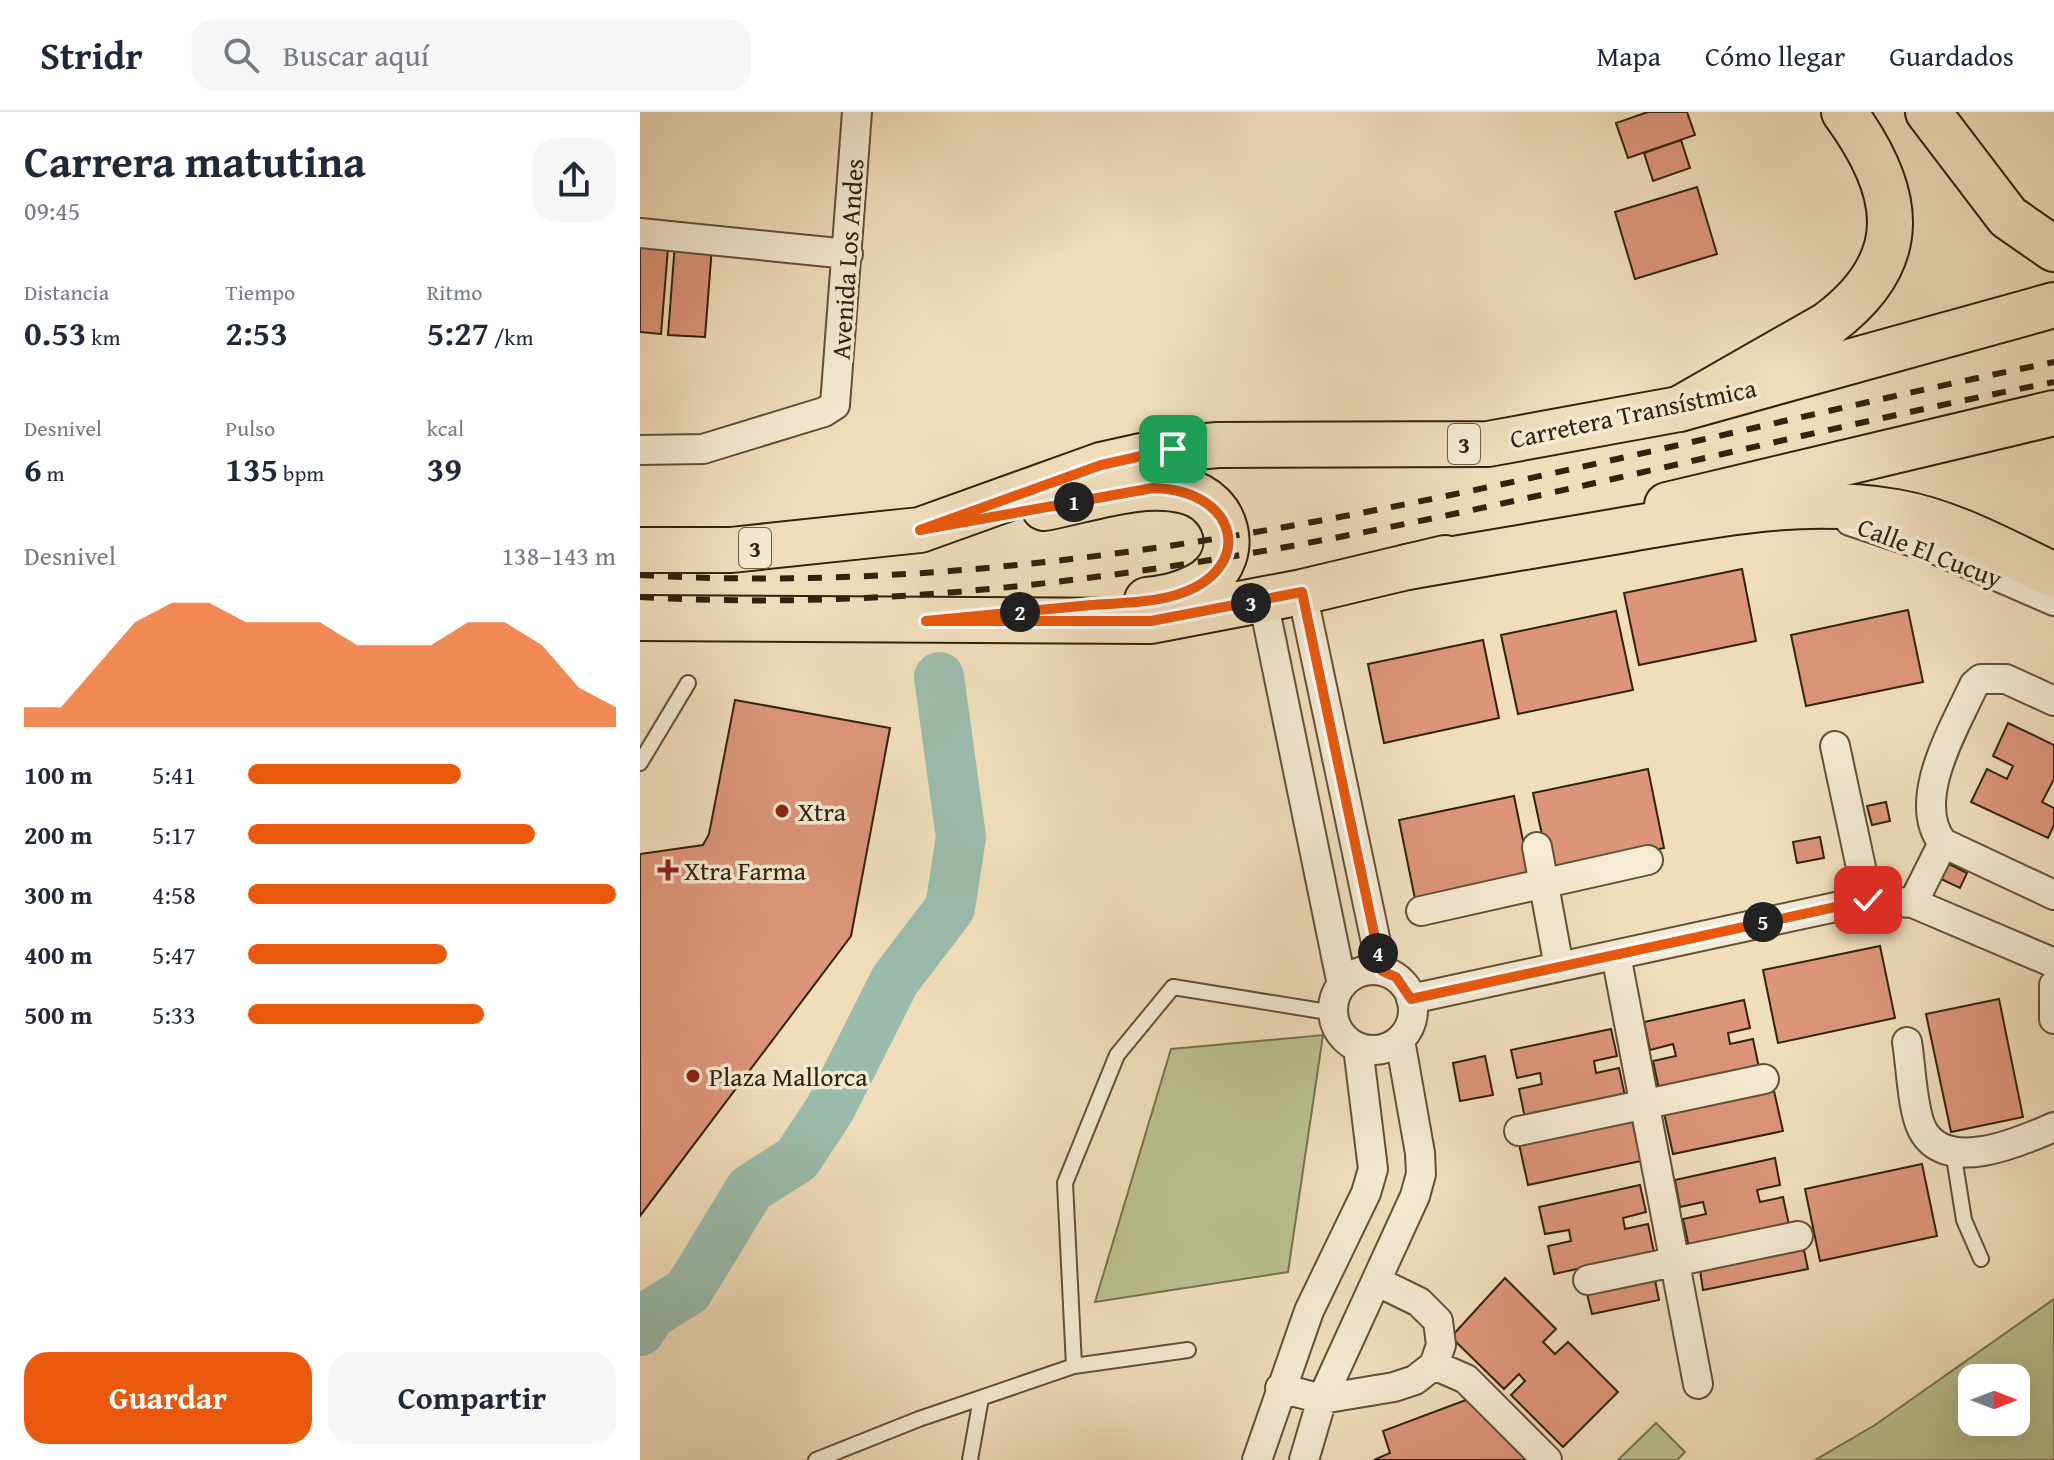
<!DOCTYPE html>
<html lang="es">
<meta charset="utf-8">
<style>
body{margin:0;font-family:"Gentium Book Plus",serif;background:#f6f6f7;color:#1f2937;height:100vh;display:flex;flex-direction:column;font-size:30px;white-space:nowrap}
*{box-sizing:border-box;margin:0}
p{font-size:26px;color:#747a83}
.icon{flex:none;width:44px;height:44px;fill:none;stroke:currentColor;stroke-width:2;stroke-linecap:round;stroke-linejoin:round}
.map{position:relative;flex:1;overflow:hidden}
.details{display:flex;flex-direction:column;background:#fff;width:640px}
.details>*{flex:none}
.needle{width:52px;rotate:90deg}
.controls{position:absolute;left:1318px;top:1252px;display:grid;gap:16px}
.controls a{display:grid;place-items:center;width:72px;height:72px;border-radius:16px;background:#fff;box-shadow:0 8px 32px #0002;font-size:40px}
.pin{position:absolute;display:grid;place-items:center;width:68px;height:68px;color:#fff;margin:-34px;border-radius:16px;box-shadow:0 4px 12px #0006}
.km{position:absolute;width:40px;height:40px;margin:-20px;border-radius:50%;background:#222;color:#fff;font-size:22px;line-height:40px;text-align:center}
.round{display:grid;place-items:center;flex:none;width:84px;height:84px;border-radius:24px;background:#f6f6f7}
.headline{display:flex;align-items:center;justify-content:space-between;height:136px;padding:0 24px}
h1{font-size:44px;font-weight:700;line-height:60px}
.stats{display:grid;grid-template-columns:repeat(3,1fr);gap:12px;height:136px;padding:8px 24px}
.stats div{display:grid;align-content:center}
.stats b{font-size:34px;font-weight:700}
.stats small{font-size:22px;font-weight:400}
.stats p{font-size:22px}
.chart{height:224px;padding:16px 24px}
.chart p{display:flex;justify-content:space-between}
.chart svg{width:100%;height:144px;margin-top:8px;fill:#ea580c;opacity:.7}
.action{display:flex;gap:16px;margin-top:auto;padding:16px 24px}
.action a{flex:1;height:92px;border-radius:24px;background:#ea580c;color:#fff;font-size:32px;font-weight:700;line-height:92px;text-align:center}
.action a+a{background:#f6f6f7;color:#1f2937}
ul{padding:0 24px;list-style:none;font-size:26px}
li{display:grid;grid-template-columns:128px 96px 1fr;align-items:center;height:60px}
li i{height:20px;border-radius:10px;background:#ea580c}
header{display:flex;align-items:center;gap:48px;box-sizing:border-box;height:112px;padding:0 40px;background:#fff;border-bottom:2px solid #e0e1e3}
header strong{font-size:38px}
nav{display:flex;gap:44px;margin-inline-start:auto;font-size:28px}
.search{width:560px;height:72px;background:#f6f6f7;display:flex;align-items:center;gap:20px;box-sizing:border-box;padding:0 28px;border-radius:24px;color:#747a83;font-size:30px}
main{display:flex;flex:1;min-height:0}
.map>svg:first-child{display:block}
.green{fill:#bac190;stroke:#76724e;stroke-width:2;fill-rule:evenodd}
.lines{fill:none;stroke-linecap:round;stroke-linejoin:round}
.river{stroke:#9bbcad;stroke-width:50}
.building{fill:#dd957a;stroke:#31220d;stroke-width:2}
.service-casing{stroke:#615138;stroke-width:18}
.minor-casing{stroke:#615138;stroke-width:32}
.primary-casing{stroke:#31220d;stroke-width:48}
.motorway-casing{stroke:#31220d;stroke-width:48}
.service{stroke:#f5ead3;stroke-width:14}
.minor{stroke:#f5ead3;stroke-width:28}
.primary{stroke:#f0debb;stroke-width:44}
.motorway{stroke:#f0debb;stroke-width:44}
.rail{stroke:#31220d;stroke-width:6;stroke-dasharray:14 14;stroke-linecap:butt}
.route-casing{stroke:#fff;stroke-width:16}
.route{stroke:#ea580c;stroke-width:10}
.poi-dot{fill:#8f2418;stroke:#f5ead3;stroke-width:3}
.labels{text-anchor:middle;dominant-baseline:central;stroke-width:7;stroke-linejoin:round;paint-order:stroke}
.shield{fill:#f5ead3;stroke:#6c5e48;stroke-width:2}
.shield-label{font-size:24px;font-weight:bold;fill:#31220d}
.street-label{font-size:26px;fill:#31220d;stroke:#f5ead3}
.poi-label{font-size:26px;fill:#31220d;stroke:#f5ead3;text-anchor:start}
</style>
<header>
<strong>Stridr</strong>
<div class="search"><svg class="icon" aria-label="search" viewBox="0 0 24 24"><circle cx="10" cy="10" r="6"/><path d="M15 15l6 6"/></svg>Buscar aquí</div>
<nav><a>Mapa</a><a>Cómo llegar</a><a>Guardados</a></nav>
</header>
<main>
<section class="details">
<div class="headline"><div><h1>Carrera matutina</h1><p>09:45</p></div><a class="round"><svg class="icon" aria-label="share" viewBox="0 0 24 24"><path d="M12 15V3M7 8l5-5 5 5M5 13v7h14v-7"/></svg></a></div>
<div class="stats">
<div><p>Distancia</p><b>0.53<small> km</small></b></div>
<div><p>Tiempo</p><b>2:53</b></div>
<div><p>Ritmo</p><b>5:27<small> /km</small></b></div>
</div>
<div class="stats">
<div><p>Desnivel</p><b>6<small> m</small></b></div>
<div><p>Pulso</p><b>135<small> bpm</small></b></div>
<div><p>kcal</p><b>39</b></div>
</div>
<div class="chart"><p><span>Desnivel</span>138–143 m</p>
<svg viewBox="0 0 160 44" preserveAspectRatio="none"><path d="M0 44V38L10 38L20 25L30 12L40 6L50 6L60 12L70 12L80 12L90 19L100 19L110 19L120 12L130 12L140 19L150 32L160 38V44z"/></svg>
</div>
<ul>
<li><b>100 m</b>5:41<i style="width:58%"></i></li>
<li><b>200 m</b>5:17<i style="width:78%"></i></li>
<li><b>300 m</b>4:58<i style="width:100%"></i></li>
<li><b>400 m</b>5:47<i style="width:54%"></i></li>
<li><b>500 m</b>5:33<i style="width:64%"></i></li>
</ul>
<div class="action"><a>Guardar</a><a>Compartir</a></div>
</section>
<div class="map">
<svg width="1414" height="1348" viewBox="0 0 1414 1348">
<rect width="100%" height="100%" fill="#f0debb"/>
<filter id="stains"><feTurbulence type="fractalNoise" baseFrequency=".0025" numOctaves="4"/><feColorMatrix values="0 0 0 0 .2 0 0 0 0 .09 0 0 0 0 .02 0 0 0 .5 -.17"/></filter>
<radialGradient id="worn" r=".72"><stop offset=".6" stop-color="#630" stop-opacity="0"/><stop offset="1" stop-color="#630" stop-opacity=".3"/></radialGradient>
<path class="green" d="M683,923L648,1160L455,1190L531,937Z
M1414,1187V1348H1175L1235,1313ZM1332,1266H1376V1310H1332Z
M1016,1311L1045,1340L1037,1348H978Z"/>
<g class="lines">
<path class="river" d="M0,1219L11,1202L48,1179L110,1077L157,1047L190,997L255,868L310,796L321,725L299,565"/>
</g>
<path class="building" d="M1008,0H1047L1055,23L988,46L976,11Z
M1041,28L1050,56L1013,69L1004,41Z
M1057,75L1077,142L995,167L975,100Z
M35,131L72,134L65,225L28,223Z
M0,134L28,136L21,222L0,220Z
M1102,457L1116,529L999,553L984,481Z
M1268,498L1283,570L1166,594L1151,523Z
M976,499L993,578L878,602L861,523Z
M843,528L859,606L744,631L728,552Z
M95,588L250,616L211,824L0,1104V742L63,733L69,722Z
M1368,611L1414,633V667L1402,690L1414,696V713L1408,726L1331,690L1347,657L1367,667L1373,654L1353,644Z
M1008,657L1024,736L910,760L893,681Z
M874,684L890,763L775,787L759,708Z
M1246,690L1250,709L1232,713L1227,694Z
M1180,725L1184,746L1157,751L1153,730Z
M1309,752L1327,761L1320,776L1301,767Z
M1240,834L1255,906L1138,931L1123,858Z
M1359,887L1383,1005L1311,1020L1286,902Z
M1104,888L1110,916L1088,921L1090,932L1113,927L1119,956L1019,977L1013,949L1036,944L1033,932L1010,938L1004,910Z
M971,917L977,944L954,949L956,961L979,956L985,984L885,1006L879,977L902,972L900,961L877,966L871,938Z
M845,944L853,983L820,989L813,951Z
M1134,979L1143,1019L1033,1042L1024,1001Z
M992,1008L1001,1049L888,1073L879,1032Z
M1135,1046L1140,1073L1117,1078L1120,1090L1143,1085L1149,1113L1049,1135L1043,1107L1066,1102L1063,1090L1040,1095L1035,1068Z
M1282,1052L1297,1124L1180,1149L1165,1077Z
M1000,1073L1006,1100L983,1106L985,1117L1008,1112L1014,1140L914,1162L908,1134L931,1129L929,1118L905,1122L899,1095Z
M1164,1138L1168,1157L1063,1178L1060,1158Z
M865,1166L916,1217L903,1230L915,1242L928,1230L978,1280L923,1335L871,1283L885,1269L879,1262L864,1277L811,1225Z
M1015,1168L1019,1188L952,1202L947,1182Z
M826,1288L886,1348H734L750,1341L743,1319Z"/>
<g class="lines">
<g class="service-casing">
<path id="service" d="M0,651L48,571
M1313,1039L1324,1108L1341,1147
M434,1254L425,1071L477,943L533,875L694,901
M176,1348L279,1307L434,1254L548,1238
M330,1348L341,1286"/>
</g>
<g class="minor-casing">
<path id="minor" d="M0,121L208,142
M0,338L63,337L184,300L195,293L217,0
M1210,409L1294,437L1414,489
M662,480L742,859
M623,488L702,873
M1414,589L1366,567H1341L1334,573C1316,613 1269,689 1303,731L1414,783
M1195,634L1228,788
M897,735L919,855
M1273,791L1303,731
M781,799L1008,748
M976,843L1058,1272
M693 898a40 40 0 1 1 80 0a40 40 0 1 1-80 0Z
M1414,873V907
M771,887L1228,788L1273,791L1414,851
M1267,930C1271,953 1272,997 1282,1017C1305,1063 1380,1030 1414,1015
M879,1019L1124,967
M948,1168L1158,1124
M794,1253L826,1267L907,1348
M640,1276L682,1287L754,1275L775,1268L794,1253L801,1233L798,1209L779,1190L736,1169
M617,1348L669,1199L726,1081L733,1057L718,935
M664,1348L682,1287L775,1084L781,1062L780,1041L760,928"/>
</g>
<g class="primary-casing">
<path id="primary" d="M1027,393L1414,301
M404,396C448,388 501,368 545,379C588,389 602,442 566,469C548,481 528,486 507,488
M0,438H91L280,418L461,353L533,337L578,333L848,332L1039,297L1414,193
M0,506L511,509L662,480L805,446"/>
</g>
<g class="motorway-casing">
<path id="motorway" d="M1288,0L1368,105L1414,137
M1039,297L1188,212C1274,148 1262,79 1204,0
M767,455C841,443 915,430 990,417C1077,402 1167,384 1256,400C1312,410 1363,439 1414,463"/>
</g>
<use href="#service" class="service"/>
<use href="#minor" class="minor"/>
<use href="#primary" class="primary"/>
<use href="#motorway" class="motorway"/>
<path class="rail" d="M0,463C480,491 948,345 1414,250
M0,485C481,513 947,362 1414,270"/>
</g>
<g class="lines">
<g class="route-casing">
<path id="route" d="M533,337L461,353L280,418L513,376C600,378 617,458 536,483C509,491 478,491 451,493C396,498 341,504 286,509H511L662,480L742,859L756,865L771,887L1228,788"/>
</g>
<use href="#route" class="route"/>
</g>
<g class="poi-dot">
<circle cx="142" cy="699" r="8"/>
<path d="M24 746h8v8h8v8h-8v8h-8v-8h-8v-8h8z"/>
<circle cx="53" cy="964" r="8"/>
</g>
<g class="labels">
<g class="shield">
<rect x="808" y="312" width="32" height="40" rx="6"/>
<rect x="99" y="416" width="32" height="40" rx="6"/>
</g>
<g class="shield-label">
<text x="824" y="332">3</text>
<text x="115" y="436">3</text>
</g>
<g class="street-label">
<text transform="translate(207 147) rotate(-86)">Avenida Los Andes</text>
<text transform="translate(993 301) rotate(-12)">Carretera Transístmica</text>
<text transform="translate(1290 440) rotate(21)">Calle El Cucuy</text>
</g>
<g class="poi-label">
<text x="158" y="699">Xtra</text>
<text x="44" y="758">Xtra Farma</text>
<text x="69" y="964">Plaza Mallorca</text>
</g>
</g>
<rect width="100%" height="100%" filter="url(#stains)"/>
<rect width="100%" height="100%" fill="url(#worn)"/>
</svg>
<div class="controls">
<a><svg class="needle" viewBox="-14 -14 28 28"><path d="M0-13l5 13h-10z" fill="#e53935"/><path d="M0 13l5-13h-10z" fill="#747a83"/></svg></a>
</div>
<div class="pin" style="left:533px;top:337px;background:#1e9e55"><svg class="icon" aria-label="arrive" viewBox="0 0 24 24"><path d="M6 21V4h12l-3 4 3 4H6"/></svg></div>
<div class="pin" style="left:1228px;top:788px;background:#d93025"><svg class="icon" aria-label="check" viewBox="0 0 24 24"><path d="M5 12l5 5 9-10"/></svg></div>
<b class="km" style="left:434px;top:390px">1</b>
<b class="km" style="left:380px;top:500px">2</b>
<b class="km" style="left:611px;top:491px">3</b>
<b class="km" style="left:738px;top:841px">4</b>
<b class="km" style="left:1123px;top:810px">5</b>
</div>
</main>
